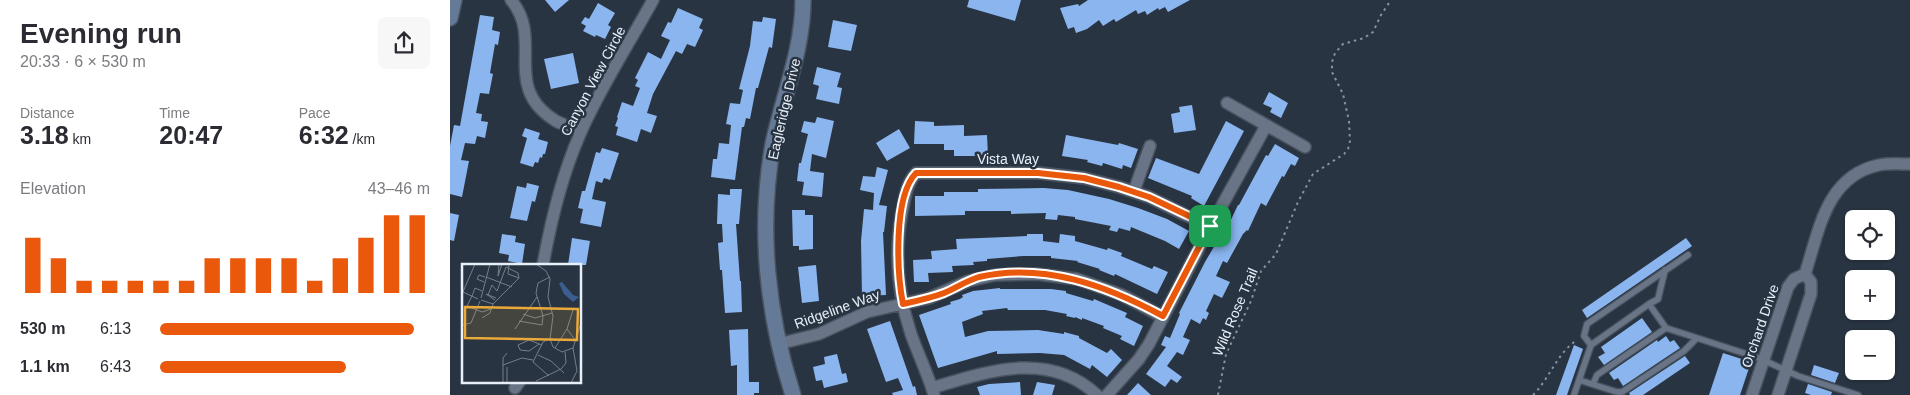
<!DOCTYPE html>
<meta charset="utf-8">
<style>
body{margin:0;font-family:Arial,sans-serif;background:#f7f7f7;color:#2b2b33;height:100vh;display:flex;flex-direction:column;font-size:19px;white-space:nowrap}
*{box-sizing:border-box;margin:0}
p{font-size:16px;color:#7c7c81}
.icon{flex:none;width:28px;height:28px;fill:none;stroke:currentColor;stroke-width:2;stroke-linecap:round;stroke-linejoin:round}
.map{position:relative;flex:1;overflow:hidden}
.drawer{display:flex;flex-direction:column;background:#fff;width:450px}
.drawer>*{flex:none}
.fabs{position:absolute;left:1395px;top:210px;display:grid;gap:10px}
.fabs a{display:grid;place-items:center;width:50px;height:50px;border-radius:8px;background:#fff;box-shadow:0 1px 4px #0004;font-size:25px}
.pin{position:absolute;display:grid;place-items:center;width:42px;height:42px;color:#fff;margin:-21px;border-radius:10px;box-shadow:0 2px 8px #0006}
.round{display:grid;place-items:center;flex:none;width:52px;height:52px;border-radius:8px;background:#f7f7f7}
.head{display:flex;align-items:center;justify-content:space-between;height:85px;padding:0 20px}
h1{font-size:28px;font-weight:800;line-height:38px}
.metrics{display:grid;grid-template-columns:repeat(3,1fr);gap:8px;height:85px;padding:5px 20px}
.metrics div{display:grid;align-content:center}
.metrics b{font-size:25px;font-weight:800}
.metrics small{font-size:14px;font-weight:400}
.metrics p{font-size:14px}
.chart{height:140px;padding:10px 20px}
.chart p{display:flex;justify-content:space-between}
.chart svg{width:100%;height:90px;margin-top:5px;stroke:#ea580c;stroke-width:6}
ul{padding:0 20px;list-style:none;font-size:16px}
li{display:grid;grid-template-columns:80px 60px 1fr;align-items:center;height:38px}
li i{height:12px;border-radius:6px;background:#ea580c}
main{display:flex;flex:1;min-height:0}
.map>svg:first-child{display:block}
.building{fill:#8ab5ef}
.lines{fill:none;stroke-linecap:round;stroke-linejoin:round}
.lane-casing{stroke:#49525f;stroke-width:8}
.street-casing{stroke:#49525f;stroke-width:14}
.secondary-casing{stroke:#49525f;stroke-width:18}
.path{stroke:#89929e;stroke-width:2;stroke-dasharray:2.5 4;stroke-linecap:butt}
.lane{stroke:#697586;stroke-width:5.5}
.street{stroke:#697586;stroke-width:11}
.secondary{stroke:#657a97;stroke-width:15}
.route-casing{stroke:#fff;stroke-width:10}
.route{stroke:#ea580c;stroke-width:6}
.labels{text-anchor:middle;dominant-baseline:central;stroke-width:5;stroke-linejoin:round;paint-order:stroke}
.street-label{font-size:14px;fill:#e8eff9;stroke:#293442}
.inset-road{fill:none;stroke:#757f8b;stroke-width:1}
.view{fill:#eba939;fill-opacity:0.15;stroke:#eba939;stroke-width:2.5}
.inset-edge{fill:none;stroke:#e8eff9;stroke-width:2.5}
</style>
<main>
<section class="drawer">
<div class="head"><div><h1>Evening run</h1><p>20:33 · 6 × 530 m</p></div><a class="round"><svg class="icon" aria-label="share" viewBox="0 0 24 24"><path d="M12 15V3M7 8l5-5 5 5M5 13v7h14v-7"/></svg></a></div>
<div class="metrics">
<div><p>Distance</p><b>3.18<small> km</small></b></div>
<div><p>Time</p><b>20:47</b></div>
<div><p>Pace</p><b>6:32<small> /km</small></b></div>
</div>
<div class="chart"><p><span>Elevation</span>43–46 m</p>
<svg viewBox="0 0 160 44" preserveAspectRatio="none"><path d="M5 44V17M15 44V27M25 44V38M35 44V38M45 44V38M55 44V38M65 44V38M75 44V27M85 44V27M95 44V27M105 44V27M115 44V38M125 44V27M135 44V17M145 44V6M155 44V6"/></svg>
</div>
<ul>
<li><b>530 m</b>6:13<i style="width:94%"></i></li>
<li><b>1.1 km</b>6:43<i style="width:69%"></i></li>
</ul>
</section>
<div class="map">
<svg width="1460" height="395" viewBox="0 0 1460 395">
<rect width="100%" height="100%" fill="#293442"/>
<path class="building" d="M95,0H119L105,12Z
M519,0H571L565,21L517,7Z
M638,0H740L718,12L715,7L709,10L708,8L697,15L695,11L688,14L686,10L666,22L664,19L653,26L649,20L637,29L626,33L624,27L618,29L610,8L628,4L629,6Z
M148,3L165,13L158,25L161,27L155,39L146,35L145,37L133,31L136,26L131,23L135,17L139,19Z
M228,8L253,19L249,28L253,30L245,47L237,44L232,54L226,51L203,94L197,113L207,116L201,133L191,129L187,142L166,135L168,127L165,126L168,118L167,117L172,102L183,106L190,88L185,86L188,80L185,78L198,52L211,59L220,40L211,36L218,22L221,23Z
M30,15L44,17L42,30L50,32L48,45L45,44L40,73L43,74L39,94L30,93L26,113L32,114L31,121L38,122L35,138L27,136L25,144L15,143L11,160L19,161L12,197L0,194V146L4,125L10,126Z
M313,17L326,19L322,48L319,47L308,88H306L300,119L296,118L294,127H292L285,180L261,177L263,159H267L269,143L279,144L281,125L276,124L280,103L290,104L293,90L289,89L300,46L303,21L312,22Z
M383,20L407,25L401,51L378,47Z
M123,53L129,83L101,89L94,59Z
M367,67L391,73L387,87L392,88L389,104L366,99L369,86L363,84Z
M819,92L838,103L831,118L820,112L822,108L813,104Z
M742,105L746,130L724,133L721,114L730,112L729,107Z
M367,117L384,121L376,158L362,154L360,171L374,173L372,197L352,195L354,182L347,181L349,163H351L358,134L351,132L354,121L365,123Z
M465,121L484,122V126L514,125V136L537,135L538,156H504V150H494V144H464Z
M776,121L794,131L754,206L741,198L742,196L698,178L706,158L749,174Z
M75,128L90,133L88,139L98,142L95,154H93L92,158L90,157L88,163L85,162L83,167L70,163L77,138L72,136Z
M449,129L460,148L437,161L426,143Z
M616,135L668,145L669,143L688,149L681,168L673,165L672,169L653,163L652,166L637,162L638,160L612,156Z
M825,144L849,158L845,166L841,164L834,177L832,176L816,206L811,203L798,231L797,230L793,234L777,263L773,261L766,276L780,282L772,298L764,294L756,311L759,313L756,320L753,318L750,324L741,319L733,337L740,340L733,355L727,352L717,366L732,377L727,383L721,379L715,387L696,374L716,347L711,345L715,336L720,338L730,314L729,313L755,262L772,233L774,234L788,205H789L816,155L818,156Z
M152,148L169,153L160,180L154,178L152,183L146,181L142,199L156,202L151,227L130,223L133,209L128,208L132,191H135L146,152L150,153Z
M427,167L438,170L429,205L437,206L434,232H433L436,295L412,296L411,241L414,209L423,210L424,193L410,190L413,176L425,177Z
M77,183L89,186L85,202L82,201L77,221L60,218L67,186L76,188Z
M594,188L618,190L659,199L688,208L717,219L739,231L729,249L715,241L681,227L680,231L669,228L667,232L659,230L661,226L625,219V217L608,215L607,220L595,219L596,213L561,214V211H515V215L465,216V196H494V192H528V189Z
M280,189H292L289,224H286L290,281H291L292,312L275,313L272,270H270L268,243L273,242L272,224H267L268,194L280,195Z
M342,210H355V215H363V249L349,250V246H343Z
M0,213L9,215L4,241L0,240Z
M52,234L66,236L65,242L75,244L72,264L58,261L59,255L49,253Z
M577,234H593V241L609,243L610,234L625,236V241L657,250L658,248L672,253L671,256L702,269L704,266L718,272L707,294L665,274L664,276L649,270L650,269L627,262L628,261L601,258V256H573L537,259V261L523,262L524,265L502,266L503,272L478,273L479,282H464L463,260L482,259L481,251L507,249L506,239L577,236Z
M122,238L140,241L136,265H118Z
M1236,238L1242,246L1137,318L1132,310Z
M366,265L369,301L352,303L348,267Z
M550,288V289H601L616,291V293L643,301L644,299L677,313L675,317L693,326L684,346L670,339L672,336L653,328L654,326L632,318V320L625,317V318L616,316L617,314L595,310H558L557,308L532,311L533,314L512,322L515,337L538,331L588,330L614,334V332L629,336V338L657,353L661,349L672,360L657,377L642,365L640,369L614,355L590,353L547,354V351L488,368L469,315L501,304L500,302L510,299L513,297L512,295L523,291Z
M1192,318L1202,332L1154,365L1148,357L1155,353L1151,347Z
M440,321L463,387L465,386L467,395H443L442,393L453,390L448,378L436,382L417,329Z
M298,329L299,382H309V393H304V395H287V365L281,366L279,330Z
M1216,336L1220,342L1224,340L1230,348L1173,386L1168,378L1164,380L1159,373L1207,340L1208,342Z
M1124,345L1133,349L1117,395H1106Z
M1273,353L1301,362L1290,395H1259Z
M387,354L392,374L396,373L398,382L374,388L372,380L366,381L363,367L375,364L374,357Z
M1235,356L1240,363L1193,395H1180L1179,393Z
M1364,365L1389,373L1385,383L1361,375Z
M570,382L571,395H530L527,387L539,384Z
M587,382L605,385L602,395H583Z
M688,383L701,395H677Z
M1358,384L1382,392L1381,395H1361L1355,393Z"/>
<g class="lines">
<g class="lane-casing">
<path id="lane" d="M1199,304L1208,299L1215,270
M1141,345L1134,336L1137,324L1238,255
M1129,380L1167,392H1172L1234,351L1247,338L1309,358L1348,376L1408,395
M1143,384L1147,375L1216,328L1247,338
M1124,395L1141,345L1199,304L1216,328"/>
</g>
<g class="street-casing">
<path id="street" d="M61,0C95,40 50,87 106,121C114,125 123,128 131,132
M777,103L855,147
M684,191L700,146
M93,265C101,220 112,175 130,134C150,88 179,44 203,0
M1355,274C1369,231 1376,176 1429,165C1439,163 1450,164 1460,164
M328,344L369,334L417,312L479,298L518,281L545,275L586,274L627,279L672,295L713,317
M65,388L70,381
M482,388C538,371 599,350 647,395
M484,395C478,374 468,354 461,334C448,295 444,253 452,212C455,198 456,184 466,173H589L634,178L669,187L699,197L760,227
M657,395L689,359L699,344L760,227L816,126
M1302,395L1338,287L1344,279L1355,274
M1328,395L1361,294V282L1355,274"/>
</g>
<g class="secondary-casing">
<path id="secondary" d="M0,18L4,0
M343,395C317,315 308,227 323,144C333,96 353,50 353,0"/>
</g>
<path class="path" d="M768,395L776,354L801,301L811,271L826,254L848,202L863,174L894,154L898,149L900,141L899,121L893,94L882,72V62L885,53L893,44L914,38L923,32L931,15L941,0
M1083,395C1100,378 1107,353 1127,340"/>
<use href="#lane" class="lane"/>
<use href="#street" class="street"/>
<use href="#secondary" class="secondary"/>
</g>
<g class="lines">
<g class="route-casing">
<path id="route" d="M466,173H588L634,178L669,187L699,197L760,226L713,316C657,286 594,262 529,277C516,281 506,288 494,293C481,298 467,301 453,304C447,273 443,197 466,173Z"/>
</g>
<use href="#route" class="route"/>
</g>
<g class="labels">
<g class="street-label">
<text transform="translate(143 81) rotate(-62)">Canyon View Circle</text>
<text transform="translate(334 109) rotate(-77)">Eagleridge Drive</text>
<text x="558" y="159">Vista Way</text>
<text transform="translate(387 309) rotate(-20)">Ridgeline Way</text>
<text transform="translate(785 312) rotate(-67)">Wild Rose Trail</text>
<text transform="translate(1310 326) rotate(-71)">Orchard Drive</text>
</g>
</g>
<g transform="translate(12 264)">
<rect width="119" height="119" fill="#293442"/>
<path d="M100,18L111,31L117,33L111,38L102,30L97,19Z" fill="#3b5e8f"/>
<path class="inset-road" d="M37,0L36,12L40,0M47,0L46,10L57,14M74,0L84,7L88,15L86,33L91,52L88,75L91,83L100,88L111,84L119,59M24,13L50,23M22,18L15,15L17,11L23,13M35,27L44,3L56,9L57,14M1,28L16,35M0,30L13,0M26,31L30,21L35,27M10,32L5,42L20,48L29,45M10,32L13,24L20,27M19,34L28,0M19,36L31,40L57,14M33,36L24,30L34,34M61,50L73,54L90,49M20,54L28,49L31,40M57,57L80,61L81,52L74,29L76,19L88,13M0,61L9,59L18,37M53,65L75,33M105,65L114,77M77,80L67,87L58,86L56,81L67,76L80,81M93,84L105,65L111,46M76,91L89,97L102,109M41,101L60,94L71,96M45,103V119M87,112L71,98L81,78L87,75M74,117L99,105L104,99L103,88M41,119V94L45,89M109,119L115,107L111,84"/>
<path class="view" d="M3,43L116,45L115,76L3,74Z"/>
<rect width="119" height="119" class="inset-edge"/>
</g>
</svg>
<div class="fabs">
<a><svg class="icon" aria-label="locate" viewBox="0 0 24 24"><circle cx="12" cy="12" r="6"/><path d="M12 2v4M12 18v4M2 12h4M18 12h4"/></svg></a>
<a>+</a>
<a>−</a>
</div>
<div class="pin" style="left:760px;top:226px;background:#1e9e55"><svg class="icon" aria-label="arrive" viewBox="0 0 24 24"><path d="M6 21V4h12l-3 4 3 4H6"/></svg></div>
</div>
</main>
